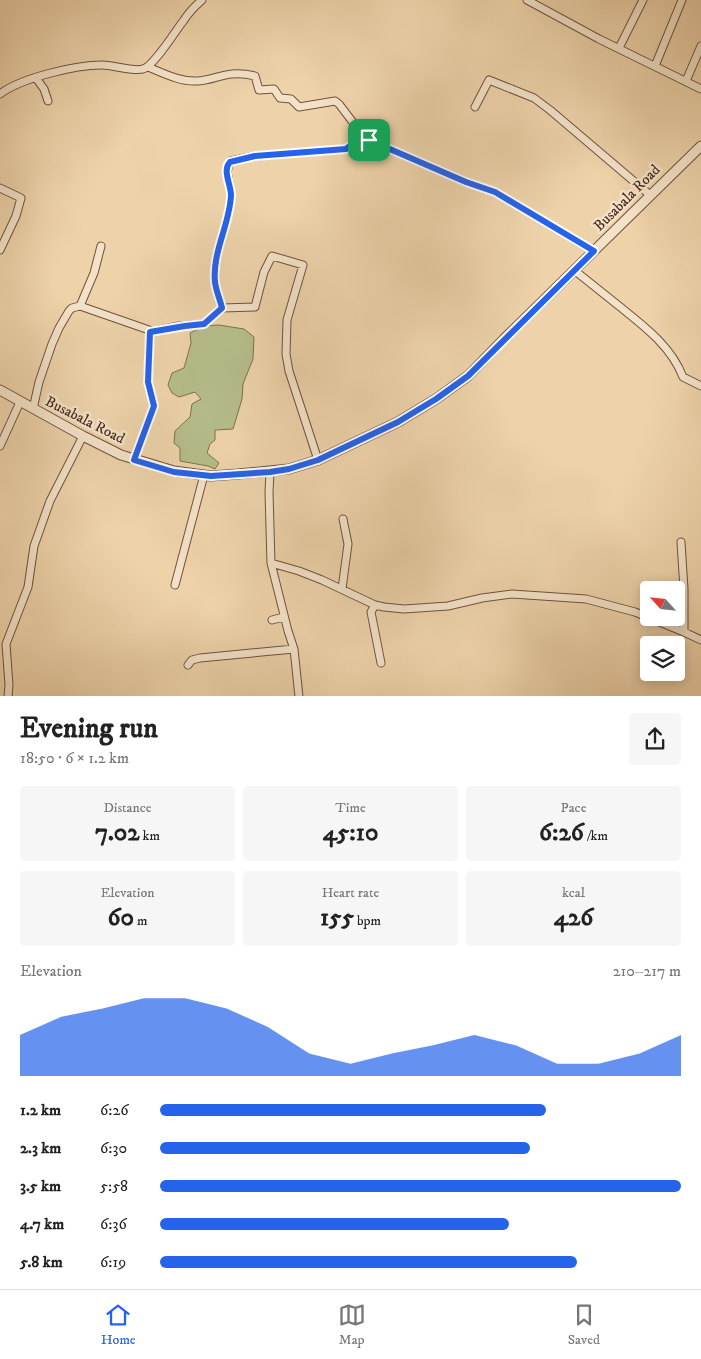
<!DOCTYPE html>
<meta charset="utf-8">
<style>
body{margin:0;font-family:"IM FELL DW Pica",serif;background:#f6f6f6;color:#222;height:100vh;display:flex;flex-direction:column;font-size:19px;white-space:nowrap}
*{box-sizing:border-box;margin:0}
p{font-size:16px;color:#767676}
.icon{flex:none;width:28px;height:28px;fill:none;stroke:currentColor;stroke-width:2;stroke-linecap:round;stroke-linejoin:round}
.map{position:relative;height:696px;overflow:hidden}
.sheet{display:flex;flex-direction:column;background:#fff;flex:1}
.sheet>*{flex:none}
.needle{width:32px;rotate:297deg}
.buttons{position:absolute;left:640px;top:581px;display:grid;gap:10px}
.buttons a{display:grid;place-items:center;width:45px;height:45px;border-radius:5px;background:#fff;box-shadow:0 2px 12px #0003;font-size:25px}
.pin{position:absolute;display:grid;place-items:center;width:42px;height:42px;color:#fff;margin:-21px;border-radius:10px;box-shadow:0 2px 8px #0006}
.round{display:grid;place-items:center;flex:none;width:52px;height:52px;border-radius:5px;background:#f6f6f6}
.headline{display:flex;align-items:center;justify-content:space-between;height:85px;padding:0 20px}
h1{font-size:28px;font-weight:700;line-height:38px}
.metrics{display:grid;grid-template-columns:repeat(3,1fr);gap:8px;height:85px;padding:5px 20px}
.metrics div{display:grid;align-content:center;border-radius:5px;background:#f6f6f6;text-align:center}
.metrics b{font-size:25px;font-weight:700}
.metrics small{font-size:14px;font-weight:400}
.metrics p{font-size:14px}
.chart{height:140px;padding:10px 20px}
.chart p{display:flex;justify-content:space-between}
.chart svg{width:100%;height:90px;margin-top:5px;fill:#2563eb;opacity:.7}
ul{padding:0 20px;list-style:none;font-size:16px}
li{display:grid;grid-template-columns:80px 60px 1fr;align-items:center;height:38px}
li i{height:12px;border-radius:6px;background:#2563eb}
.tab-bar{display:flex;justify-content:space-around;align-items:center;height:70px;border-top:1px solid #e0e0e0;background:#fff;font-size:14px;color:#767676}
.tab-bar a{display:grid;justify-items:center;gap:2px}
.tab-bar .current{color:#2563eb}
.map>svg:first-child{display:block}
.green{fill:#b5bd8a;stroke:#7e7250}
.lines{fill:none;stroke-linecap:round;stroke-linejoin:round}
.minor-casing{stroke:#70523c;stroke-width:9}
.tertiary-casing{stroke:#70523c;stroke-width:11}
.minor{stroke:#f3e2c8;stroke-width:7}
.tertiary{stroke:#f3e2c8;stroke-width:9}
.route-casing{stroke:#fff;stroke-width:10}
.route{stroke:#2563eb;stroke-width:6}
.labels{text-anchor:middle;dominant-baseline:central;stroke-width:5;stroke-linejoin:round;paint-order:stroke}
.street-label{font-size:15px;fill:#462717;stroke:#f3e2c8}
</style>
<div class="map">
<svg width="701" height="697" viewBox="0 0 701 697">
<rect width="100%" height="100%" fill="#edd2aa"/>
<filter id="stains"><feTurbulence type="fractalNoise" baseFrequency=".004" numOctaves="4"/><feColorMatrix values="0 0 0 0 .2 0 0 0 0 .09 0 0 0 0 .02 0 0 0 .5 -.17"/></filter>
<radialGradient id="worn" r=".72"><stop offset=".6" stop-color="#630" stop-opacity="0"/><stop offset="1" stop-color="#630" stop-opacity=".3"/></radialGradient>
<path class="green" d="M219,325L244,329L254,337L253,359L243,384L242,399L233,429L215,430V440L210,444L207,453L219,463L215,469L208,466L180,461V448L174,443L175,431L190,417L192,404L201,399L195,392L179,397L172,393L168,385L172,373L184,368L191,343L190,333L204,326Z"/>
<g class="lines">
<g class="minor-casing">
<path id="minor" d="M527,0L599,39L701,89
M619,48L643,0
M655,66L682,0
M148,67C163,73 180,82 197,81C209,81 220,75 232,74C240,73 247,74 255,76L259,90L274,89L280,98L291,99L299,107L335,101L339,104L358,129L369,140L466,182L495,192L593,251
M36,78L44,89L48,101
M686,81L701,46
M0,94C21,78 75,65 102,65C113,65 134,72 143,69C154,66 176,30 184,20C189,12 195,6 202,0
M475,107L489,80L534,98L550,110L650,195
M0,188L21,198L16,216L0,250
M574,270C589,282 604,294 619,306C644,326 671,346 683,377L701,386
M80,306L149,330L150,332L179,326L204,324L222,308C220,299 216,291 215,282C212,252 230,224 231,195C231,185 223,170 231,161L255,156L346,149L352,144L369,140
M222,308L255,307L264,272L272,256L303,265L287,320L286,354L289,371L318,460
M33,409L39,382L52,344L59,328L69,311L72,308L80,306L94,273L101,246
M0,446L20,402
M134,460L154,406L148,382L150,332
M270,472L269,492L271,563L288,631L294,649L299,697
M681,542L684,589V632
M271,563L299,571L322,580L375,605L384,607L404,609L448,606L482,598L512,594L586,599L635,612L684,632L701,640
M175,585L204,475
M342,589L348,544L343,519
M375,605L371,612L381,663
M272,620L284,617
M188,665L192,660L200,658L294,649
M8,697L9,685L6,644L28,587L34,546L50,501L83,436"/>
</g>
<g class="tertiary-casing">
<path id="tertiary" d="M0,390L83,436L121,455L174,471L211,476L238,474L289,469L318,460L398,422L436,399L468,376L504,339L701,146"/>
</g>
<use href="#minor" class="minor"/>
<use href="#tertiary" class="tertiary"/>
</g>
<g class="lines">
<g class="route-casing">
<path id="route" d="M369,140L466,182L495,192L594,251L468,376L436,399L398,422L318,460L289,469L270,472L211,476L174,472L134,460L154,406L148,382L150,332L185,326L204,324L222,308C220,299 216,291 215,282C212,252 230,224 231,195C231,185 222,170 230,162L255,156L346,149L352,144Z"/>
</g>
<use href="#route" class="route"/>
</g>
<g class="labels">
<g class="street-label">
<text transform="translate(627 198) rotate(-45)">Busabala Road</text>
<text transform="translate(85 420) rotate(27)">Busabala Road</text>
</g>
</g>
<rect width="100%" height="100%" filter="url(#stains)"/>
<rect width="100%" height="100%" fill="url(#worn)"/>
</svg>
<div class="buttons">
<a><svg class="needle" viewBox="-14 -14 28 28"><path d="M0-13l5 13h-10z" fill="#e53935"/><path d="M0 13l5-13h-10z" fill="#767676"/></svg></a>
<a><svg class="icon" aria-label="layers" viewBox="0 0 24 24"><path d="M12 4l9 5-9 5-9-5zM3 14l9 5 9-5"/></svg></a>
</div>
<div class="pin" style="left:369px;top:140px;background:#1e9e55"><svg class="icon" aria-label="arrive" viewBox="0 0 24 24"><path d="M6 21V4h12l-3 4 3 4H6"/></svg></div>
</div>
<section class="sheet">
<div class="headline"><div><h1>Evening run</h1><p>18:50 · 6 × 1.2 km</p></div><a class="round"><svg class="icon" aria-label="share" viewBox="0 0 24 24"><path d="M12 15V3M7 8l5-5 5 5M5 13v7h14v-7"/></svg></a></div>
<div class="metrics">
<div><p>Distance</p><b>7.02<small> km</small></b></div>
<div><p>Time</p><b>45:10</b></div>
<div><p>Pace</p><b>6:26<small> /km</small></b></div>
</div>
<div class="metrics">
<div><p>Elevation</p><b>60<small> m</small></b></div>
<div><p>Heart rate</p><b>155<small> bpm</small></b></div>
<div><p>kcal</p><b>426</b></div>
</div>
<div class="chart"><p><span>Elevation</span>210–217 m</p>
<svg viewBox="0 0 160 44" preserveAspectRatio="none"><path d="M0 44V24L10 15L20 11L30 6L40 6L50 11L60 20L70 33L80 38L90 33L100 29L110 24L120 29L130 38L140 38L150 33L160 24V44z"/></svg>
</div>
<ul>
<li><b>1.2 km</b>6:26<i style="width:74%"></i></li>
<li><b>2.3 km</b>6:30<i style="width:71%"></i></li>
<li><b>3.5 km</b>5:58<i style="width:100%"></i></li>
<li><b>4.7 km</b>6:36<i style="width:67%"></i></li>
<li><b>5.8 km</b>6:19<i style="width:80%"></i></li>
</ul>
</section>
<nav class="tab-bar">
<a class="current"><svg class="icon" aria-label="home" viewBox="0 0 24 24"><path d="M3 11l9-7 9 7M6 9v11h12V9"/></svg>Home</a>
<a><svg class="icon" aria-label="map" viewBox="0 0 24 24"><path d="M3 6l6-2 6 2 6-2v14l-6 2-6-2-6 2zM9 4v14M15 6v14"/></svg>Map</a>
<a><svg class="icon" aria-label="saved" viewBox="0 0 24 24"><path d="M7 4h10v16l-5-4-5 4z"/></svg>Saved</a>
</nav>
